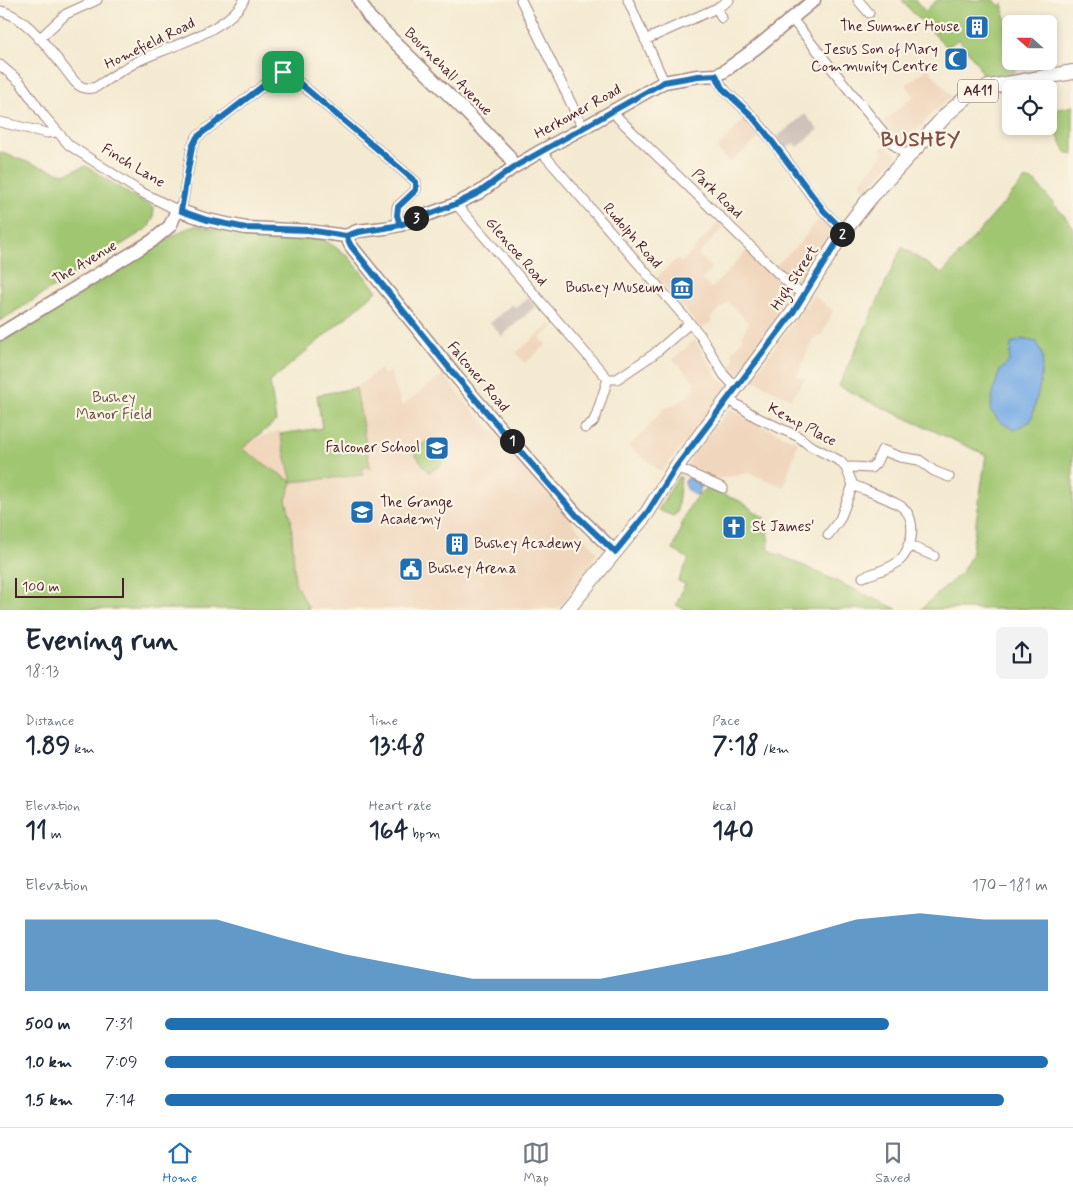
<!DOCTYPE html>
<meta charset="utf-8">
<style>
body{margin:0;font-family:Mynerve,sans-serif;background:#f2f2f3;color:#1f2937;height:100vh;display:flex;flex-direction:column;font-size:19px;white-space:nowrap}
*{box-sizing:border-box;margin:0}
p{font-size:16px;color:#747a83}
.icon{flex:none;width:28px;height:28px;fill:none;stroke:currentColor;stroke-width:2;stroke-linecap:round;stroke-linejoin:round}
.map{position:relative;height:610px;overflow:hidden}
.sheet{display:flex;flex-direction:column;background:#fff;flex:1}
.sheet>*{flex:none}
.needle{width:32px;rotate:291deg}
.fabs{position:absolute;left:1002px;top:15px;display:grid;gap:10px}
.fabs a{display:grid;place-items:center;width:55px;height:55px;border-radius:8px;background:#fff;box-shadow:0 2px 8px #0003;font-size:25px}
.scale{position:absolute;left:15px;bottom:12px;width:109px;box-sizing:border-box;padding-left:5px;border:2px solid #4a1f2b;border-top:0;font-size:14px;line-height:18px;white-space:nowrap;color:#4a1f2b;-webkit-text-stroke:4px #fcf5e5;paint-order:stroke}
.pin{position:absolute;display:grid;place-items:center;width:42px;height:42px;color:#fff;margin:-21px;border-radius:10px;box-shadow:0 2px 8px #0006}
.km{position:absolute;width:25px;height:25px;margin:-12px;border-radius:50%;background:#222;color:#fff;font-size:14px;line-height:25px;text-align:center}
.round{display:grid;place-items:center;flex:none;width:52px;height:52px;border-radius:8px;background:#f2f2f3}
.head{display:flex;align-items:center;justify-content:space-between;height:85px;padding:0 25px}
h1{font-size:28px;font-weight:700;line-height:38px}
.figures{display:grid;grid-template-columns:repeat(3,1fr);gap:8px;height:85px;padding:5px 25px}
.figures div{display:grid;align-content:center}
.figures b{font-size:25px;font-weight:700}
.figures small{font-size:14px;font-weight:400}
.figures p{font-size:14px}
.chart{height:140px;padding:10px 25px}
.chart p{display:flex;justify-content:space-between}
.chart svg{width:100%;height:90px;margin-top:5px;fill:#1f6fb2;opacity:.7}
ul{padding:0 25px;list-style:none;font-size:16px}
li{display:grid;grid-template-columns:80px 60px 1fr;align-items:center;height:38px}
li i{height:12px;border-radius:6px;background:#1f6fb2}
.menu{display:flex;justify-content:space-around;align-items:center;height:70px;border-top:1px solid #e0e1e3;background:#fff;font-size:14px;color:#747a83}
.menu a{display:grid;justify-items:center;gap:2px}
.menu .selected{color:#1f6fb2}
.map>svg:first-child{display:block}
.built{fill:#f0d6bc}
.industrial{fill:#cec2b9}
.green{fill:#a0c671;stroke:#75724e}
.water{fill:#7aade6;stroke:#626688}
.lines{fill:none;stroke-linecap:round;stroke-linejoin:round}
.street-casing{stroke:#9f847e;stroke-width:11}
.secondary-casing{stroke:#9f847e;stroke-width:15}
.primary-casing{stroke:#9f847e;stroke-width:16}
.street{stroke:#fff;stroke-width:9}
.secondary{stroke:#fff;stroke-width:12}
.primary{stroke:#fff;stroke-width:14}
.route-casing{stroke:#fff;stroke-width:10}
.route{stroke:#1f6fb2;stroke-width:6}
.labels{text-anchor:middle;dominant-baseline:central;stroke-width:4.5;stroke-linejoin:round;paint-order:stroke}
.shield{fill:#fcf5e5;stroke:#7f5f63;stroke-width:1}
.shield-label{font-size:14px;font-weight:bold;fill:#4a1f2b}
.poi-label{font-size:15px;fill:#4a1f2b;stroke:#fcf5e5;text-anchor:end}
.street-label{font-size:15px;fill:#4a1f2b;stroke:#fcf5e5}
.park-label{font-size:15px;fill:#645140;stroke:#fcf5e5}
.district-label{font-size:20px;font-weight:bold;letter-spacing:1px;fill:#804f49;stroke:#fcf5e5}
</style>
<div class="map">
<svg width="1073" height="610" viewBox="0 0 1073 610">
<rect width="100%" height="100%" fill="#fcf5e5"/>
<filter id="ink" filterUnits="userSpaceOnUse"><feTurbulence type="fractalNoise" baseFrequency=".02" numOctaves="2"/><feDisplacementMap in="SourceGraphic" scale="10" xChannelSelector="R" yChannelSelector="G"/><feConvolveMatrix kernelMatrix="1 2 1 2 8 2 1 2 1" color-interpolation-filters="sRGB"/></filter>
<filter id="wash" filterUnits="userSpaceOnUse"><feTurbulence type="fractalNoise" baseFrequency=".0096" numOctaves="4" result="noise"/><feDisplacementMap in="SourceGraphic" scale="20" xChannelSelector="R" yChannelSelector="G"/><feGaussianBlur stdDeviation="1.12" result="paint"/><feColorMatrix in="noise" values="0 0 0 0 0 0 0 0 0 0 0 0 0 0 0 0 0 1.4 0 .05"/><feComposite in="paint" operator="in"/></filter>
<g filter="url(#wash)">
<rect width="100%" height="100%" fill="#f4ead2"/>
<path class="built" d="M928,68L952,97L932,113L905,146L893,136L883,122L914,96L906,85Z
M746,117L762,135L730,163L717,149Z
M885,145L898,156L865,191L860,182L883,154L880,149Z
M823,217L834,231L803,285L800,286L776,265L801,242L811,227Z
M719,222L724,227L698,255L712,268L702,280L712,288L748,250L794,297L770,336L735,378L726,369L735,360L731,353L743,339L741,336L749,323L728,302L710,318L712,321L701,329L657,277L677,259L681,263Z
M813,295L833,311L821,337L813,338L797,376L805,379L791,399L752,379Z
M551,323L554,326L540,338L546,345L525,363L516,353Z
M695,340L717,376L725,384L726,388L703,420L661,472L628,446L640,436L664,408L672,406L686,398L695,389L693,386L695,382L673,359Z
M380,369L384,375L390,371L402,406L443,374L469,406L525,466L597,552L593,559V565L558,609H153L192,463L280,430L284,455L292,482L370,467L317,395L356,388Z
M731,408L751,421L798,442L784,487L749,473L715,479L687,465L694,452Z"/>
<path class="industrial" d="M805,114L818,130L798,147L794,143L786,149L777,137Z
M528,297L536,306L502,336L490,323L512,304L516,308Z"/>
<path class="green" d="M902,0H915L925,11L937,0H994L1000,6L1003,3L1011,61H1013L1015,72L984,80L978,65L959,39L947,47L912,12Z
M1073,106V155L1066,152L1049,119V111Z
M0,152L27,162L64,174L86,166L134,197L154,207L153,219L148,228L0,321Z
M1025,179L1035,182L1073,226V609H921L962,572L971,556L986,455L866,400L839,386L902,247L942,274Z
M197,225L251,238H306L328,242L348,256L377,291L270,382L276,421L242,449L292,482L280,434L322,428L317,395L356,388L370,467L362,468L363,475L292,482L286,500L291,519L295,583L309,609H0V342L183,230Z
M427,441L443,463L429,473L413,451Z
M678,477H681L677,513L673,516L658,510Z
M707,489L740,501L767,520L769,550L897,609L686,610L676,605L685,584L678,581L689,559L673,550C681,530 686,499 707,489Z"/>
<path class="water" d="M1022,339L1037,342L1043,357L1040,385L1031,421L1014,430L999,421L990,410L994,389L1000,370L1009,362L1011,344Z
M689,477L700,481L701,488L698,494L694,495C689,491 685,488 685,481Z"/>
</g>
<g filter="url(#ink)">
<g class="lines">
<g class="street-casing">
<path id="street" d="M521,0L583,128
M628,0L664,82
M858,0L869,13
M717,8L722,18
M0,11C29,16 57,60 75,82C81,88 88,90 96,87C111,77 126,67 142,59C172,46 228,30 244,0
M792,19L891,142L908,157
M39,39L66,14L97,0
M645,40L717,8L729,0
M0,65L20,82L44,116L69,145L139,191L177,210
M716,75C721,91 737,101 748,112C784,148 805,198 844,231
M613,111L618,118L782,277L804,296
M0,122L47,133L58,132
M541,151L700,335L724,375L736,388
M456,204L608,379H617L654,354L690,323
M181,211L192,147L197,137L277,75L283,72L290,75L416,182V190L397,207V215L400,225
M728,399L756,417L799,437L809,445L840,461L846,468L853,485C867,491 891,499 902,507C919,520 912,554 895,564C886,570 873,573 863,577
M585,428L593,422L596,416L608,379
M676,467L723,488
M846,468L851,467L871,468L876,463L882,450L900,457L919,460L934,471L949,477
M828,535L840,519L853,485
M908,545L934,556"/>
</g>
<g class="secondary-casing">
<path id="secondary" d="M359,0L369,17L460,106L508,155L514,167
M346,236L357,231L385,228L400,225L456,204L480,192L514,167L541,151L583,128L664,82L698,76L716,75L723,72L756,48L814,0
M346,236L351,246L454,374L495,422L577,515L615,552
M0,334L152,241L170,226L177,210L207,220L246,228L307,231L346,236"/>
</g>
<g class="primary-casing">
<path id="primary" d="M567,610L647,513L676,467L792,314L844,231L870,198L948,113L968,96L989,87L1073,72"/>
</g>
<use href="#street" class="street"/>
<use href="#secondary" class="secondary"/>
<use href="#primary" class="primary"/>
</g>
</g>
<g class="lines" filter="url(#ink)">
<g class="route-casing">
<path id="route" d="M283,72L290,75L416,182V190L398,207L397,215L400,225C382,229 363,229 346,236L351,246L454,374L495,422L577,516L615,552L647,513L676,467L774,338L792,314L844,231L824,211L765,132L750,114L722,88L716,75L698,76L664,82L514,167L480,192L456,204L400,225L385,228L357,232L346,236L308,230L246,228L207,220L181,211L192,147L197,137L277,75L283,72"/>
</g>
<use href="#route" class="route"/>
</g>
<defs>
<g id="building-square" transform="scale(1.25)"><rect x="-9" y="-9" width="18" height="18" rx="4" fill="#1f6fb2" stroke="#fcf5e5"/><path d="M-4-6H4V6H1V3H-1V6H-4ZM-2.5-4.3h1.7v1.8h-1.7ZM.8-4.3h1.7v1.8H.8ZM-2.5-1h1.7V.8h-1.7ZM.8-1h1.7V.8H.8Z" fill="#fff"/></g>
<g id="mosque-square" transform="scale(1.25)"><rect x="-9" y="-9" width="18" height="18" rx="4" fill="#1f6fb2" stroke="#fcf5e5"/><path d="M3.5-4.9A6 6 0 1 0 3.5 4.9A5 5 0 1 1 3.5-4.9Z" fill="#fff"/></g>
<g id="museum-square" transform="scale(1.25)"><rect x="-9" y="-9" width="18" height="18" rx="4" fill="#1f6fb2" stroke="#fcf5e5"/><path d="M0-6L6-3V-2H-6V-3ZM-5-1h2V3h-2ZM-1-1h2V3h-2ZM3-1h2V3H3ZM-6 4H6V6H-6Z" fill="#fff"/></g>
<g id="school-square" transform="scale(1.25)"><rect x="-9" y="-9" width="18" height="18" rx="4" fill="#1f6fb2" stroke="#fcf5e5"/><path d="M0-5L7-2L0 1L-7-2ZM-4 1L0 2.5L4 1V4Q0 6-4 4Z" fill="#fff"/></g>
<g id="church-square" transform="scale(1.25)"><rect x="-9" y="-9" width="18" height="18" rx="4" fill="#1f6fb2" stroke="#fcf5e5"/><path d="M-1.2-6h2.4v3.5h3.3v2.4h-3.3V6h-2.4V-.1h-3.3v-2.4h3.3Z" fill="#fff"/></g>
<g id="civic-square" transform="scale(1.25)"><rect x="-9" y="-9" width="18" height="18" rx="4" fill="#1f6fb2" stroke="#fcf5e5"/><path d="M-.6-6.5H3V-4.5H.6V-3L4-1V1h2V6H-6V1h2V-1L-.6-3ZM-1.2 2.5V6h2.4V2.5Z" fill="#fff"/></g>
</defs>
<g fill-rule="evenodd">
<use href="#building-square" x="977" y="27"/>
<use href="#mosque-square" x="956" y="59"/>
<use href="#museum-square" x="682" y="288"/>
<use href="#school-square" x="437" y="448"/>
<use href="#school-square" x="362" y="512"/>
<use href="#church-square" x="734" y="527"/>
<use href="#building-square" x="457" y="544"/>
<use href="#civic-square" x="411" y="569"/>
</g>
<g class="labels">
<rect class="shield" x="958" y="79.5" width="40" height="23" rx="4"/>
<g class="shield-label">
<text x="978" y="91">A411</text>
</g>
<g class="poi-label">
<text x="960" y="27">The Summer House</text>
<text x="938" y="50">Jesus Son of Mary<tspan x="938" dy="17">Community Centre</tspan></text>
<text x="664" y="288">Bushey Museum</text>
<text x="420" y="448">Falconer School</text>
<text x="380" y="503" text-anchor="start">The Grange<tspan x="380" dy="17">Academy</tspan></text>
<text x="752" y="527" text-anchor="start">St James'</text>
<text x="474" y="544" text-anchor="start">Bushey Academy</text>
<text x="428" y="569" text-anchor="start">Bushey Arena</text>
</g>
<g class="street-label">
<text transform="translate(150 44) rotate(-26)">Homefield Road</text>
<text transform="translate(448 72) rotate(45)">Bournehall Avenue</text>
<text transform="translate(578 112) rotate(-29)">Herkomer Road</text>
<text transform="translate(133 166) rotate(31)">Finch Lane</text>
<text transform="translate(717 194) rotate(44)">Park Road</text>
<text transform="translate(632 236) rotate(49)">Rudolph Road</text>
<text transform="translate(516 252) rotate(49)">Glencoe Road</text>
<text transform="translate(85 263) rotate(-31)">The Avenue</text>
<text transform="translate(795 278) rotate(-57)">High Street</text>
<text transform="translate(478 377) rotate(50)">Falconer Road</text>
<text transform="translate(802 425) rotate(28)">Kemp Place</text>
</g>
<g class="park-label">
<text x="114" y="398">Bushey<tspan x="114" dy="17">Manor Field</tspan></text>
</g>
<g class="district-label">
<text x="921" y="140">BUSHEY</text>
</g>
</g>
</svg>
<div class="fabs">
<a><svg class="needle" viewBox="-14 -14 28 28"><path d="M0-13l5 13h-10z" fill="#e53935"/><path d="M0 13l5-13h-10z" fill="#747a83"/></svg></a>
<a><svg class="icon" aria-label="locate" viewBox="0 0 24 24"><circle cx="12" cy="12" r="6"/><path d="M12 2v4M12 18v4M2 12h4M18 12h4"/></svg></a>
</div>
<div class="scale">100 m</div>
<div class="pin" style="left:283px;top:72px;background:#1e9e55"><svg class="icon" aria-label="arrive" viewBox="0 0 24 24"><path d="M6 21V4h12l-3 4 3 4H6"/></svg></div>
<b class="km" style="left:512px;top:441px">1</b>
<b class="km" style="left:842px;top:234px">2</b>
<b class="km" style="left:416px;top:218px">3</b>
</div>
<section class="sheet">
<div class="head"><div><h1>Evening run</h1><p>18:13</p></div><a class="round"><svg class="icon" aria-label="share" viewBox="0 0 24 24"><path d="M12 15V3M7 8l5-5 5 5M5 13v7h14v-7"/></svg></a></div>
<div class="figures">
<div><p>Distance</p><b>1.89<small> km</small></b></div>
<div><p>Time</p><b>13:48</b></div>
<div><p>Pace</p><b>7:18<small> /km</small></b></div>
</div>
<div class="figures">
<div><p>Elevation</p><b>11<small> m</small></b></div>
<div><p>Heart rate</p><b>164<small> bpm</small></b></div>
<div><p>kcal</p><b>140</b></div>
</div>
<div class="chart"><p><span>Elevation</span>170–181 m</p>
<svg viewBox="0 0 160 44" preserveAspectRatio="none"><path d="M0 44V9L10 9L20 9L30 9L40 18L50 26L60 32L70 38L80 38L90 38L100 32L110 26L120 18L130 9L140 6L150 9L160 9V44z"/></svg>
</div>
<ul>
<li><b>500 m</b>7:31<i style="width:82%"></i></li>
<li><b>1.0 km</b>7:09<i style="width:100%"></i></li>
<li><b>1.5 km</b>7:14<i style="width:95%"></i></li>
</ul>
</section>
<nav class="menu">
<a class="selected"><svg class="icon" aria-label="home" viewBox="0 0 24 24"><path d="M3 11l9-7 9 7M6 9v11h12V9"/></svg>Home</a>
<a><svg class="icon" aria-label="map" viewBox="0 0 24 24"><path d="M3 6l6-2 6 2 6-2v14l-6 2-6-2-6 2zM9 4v14M15 6v14"/></svg>Map</a>
<a><svg class="icon" aria-label="saved" viewBox="0 0 24 24"><path d="M7 4h10v16l-5-4-5 4z"/></svg>Saved</a>
</nav>
